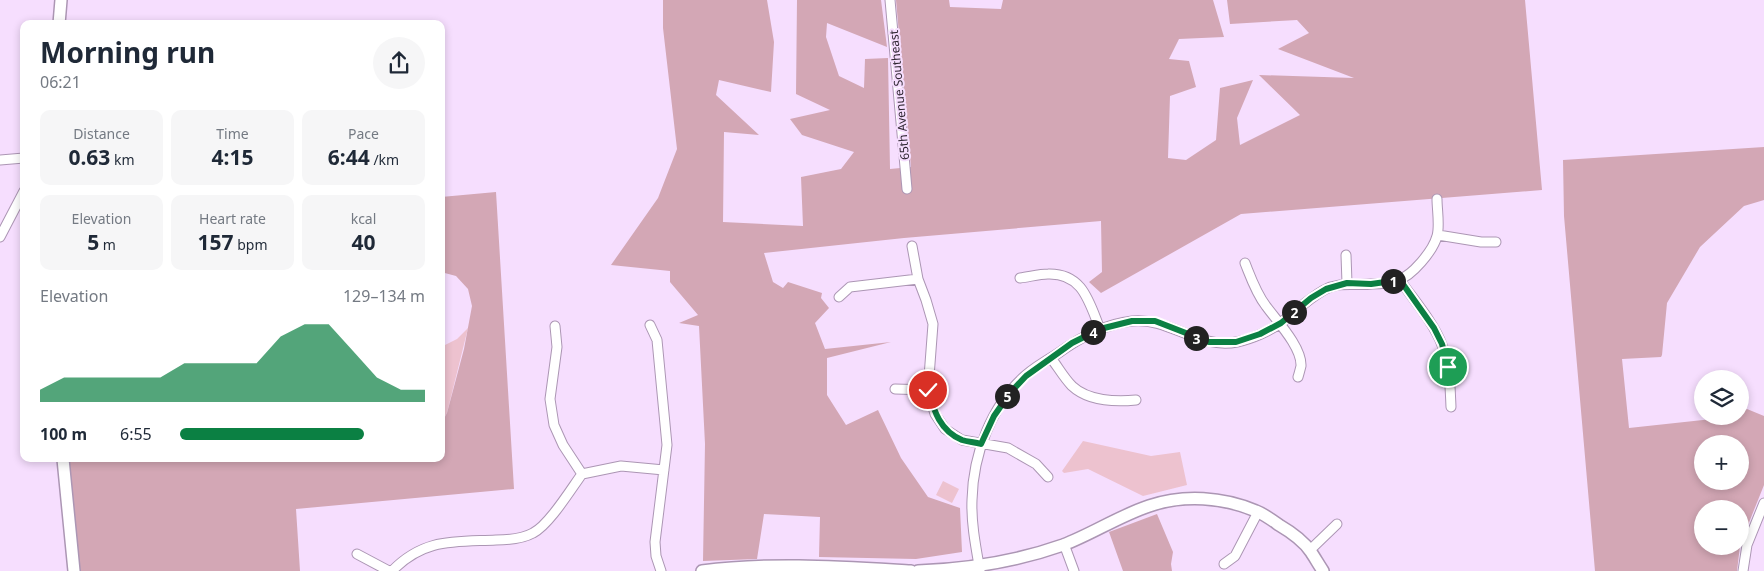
<!DOCTYPE html>
<meta charset="utf-8">
<style>
body{margin:0;font-family:"Noto Sans",sans-serif;background:#f6f6f7;color:#1f2937;height:100vh;display:flex;flex-direction:column;font-size:19px;white-space:nowrap}
*{box-sizing:border-box;margin:0}
p{font-size:16px;color:#747a83}
.icon{flex:none;width:28px;height:28px;fill:none;stroke:currentColor;stroke-width:2;stroke-linecap:round;stroke-linejoin:round}
.map{position:relative;flex:1;overflow:hidden}
.details{position:absolute;left:20px;top:20px;width:425px;height:442px;display:flex;flex-direction:column;background:#fff;border-radius:10px;box-shadow:0 2px 8px #0003}
.details>*{flex:none}
.tools{position:absolute;left:1694px;top:370px;display:grid;gap:10px}
.tools a{display:grid;place-items:center;width:55px;height:55px;border-radius:50%;background:#fff;box-shadow:0 2px 8px #0003;font-size:25px}
.pin{position:absolute;display:grid;place-items:center;width:42px;height:42px;color:#fff;margin:-21px;border:2px solid #fff;border-radius:50%;box-shadow:0 1px 5px #0007}
.km{position:absolute;width:25px;height:25px;margin:-12px;border-radius:50%;background:#222;color:#fff;font-size:14px;line-height:25px;text-align:center}
.round{display:grid;place-items:center;flex:none;width:52px;height:52px;border-radius:26px;background:#f6f6f7}
.headline{display:flex;align-items:center;justify-content:space-between;height:85px;padding:0 20px}
h1{font-size:28px;font-weight:700;line-height:38px}
.figures{display:grid;grid-template-columns:repeat(3,1fr);gap:8px;height:85px;padding:5px 20px}
.figures div{display:grid;align-content:center;border-radius:10px;background:#f6f6f7;text-align:center}
.figures b{font-size:21px;font-weight:700}
.figures small{font-size:14px;font-weight:400}
.figures p{font-size:14px}
.chart{height:140px;padding:10px 20px}
.chart p{display:flex;justify-content:space-between}
.chart svg{width:100%;height:90px;margin-top:5px;fill:#0b8043;opacity:.7}
ul{padding:0 20px;list-style:none;font-size:16px}
li{display:grid;grid-template-columns:80px 60px 1fr;align-items:center;height:38px}
li i{height:12px;border-radius:6px;background:#0b8043}
.map>svg:first-child{display:block}
.green{fill:#edc2cf}
.forest{fill:#d3a7b5;fill-rule:evenodd}
.lines{fill:none;stroke-linecap:round;stroke-linejoin:round}
.minor-casing{stroke:#ac96b4;stroke-width:11}
.tertiary-casing{stroke:#ac96b4;stroke-width:14}
.minor{stroke:#fff;stroke-width:9}
.tertiary{stroke:#fff;stroke-width:11}
.route-casing{stroke:#fff;stroke-width:10}
.route{stroke:#0b8043;stroke-width:6}
.labels{text-anchor:middle;dominant-baseline:central;stroke-width:4;stroke-linejoin:round;paint-order:stroke}
.street-label{font-size:12px;fill:#2f2632;stroke:#f6defe}
</style>
<div class="map">
<svg width="1764" height="571" viewBox="0 0 1764 571">
<rect width="100%" height="100%" fill="#f6defe"/>
<path class="green" d="M468,328L447,413L441,424V347L457,339Z
M1083,441L1151,456L1180,452L1187,485L1143,496L1088,469L1064,473L1062,471Z
M943,481L959,489L952,503L936,495Z"/>
<path class="forest" d="M663,0H767L774,42L771,92L719,80L716,95L759,135L724,132L723,222L803,226L801,177L841,169L854,152L802,135L790,119L830,110L796,94L797,0H881L887,47L827,23L826,37L839,76L864,88L865,59L888,58L890,169L911,167L896,0H949L950,7L1001,9L1003,0H1213L1224,37L1179,39L1169,59L1189,61L1196,87L1170,96L1168,158L1186,160L1216,140L1220,88L1253,80L1237,118L1240,145L1300,115L1259,75L1354,78L1278,49L1309,33L1297,20L1230,24L1227,0H1525L1542,190L1241,214L1101,293L1089,282L1102,272L1101,221L904,238L764,253L773,282L783,288L788,282L822,293L821,298L829,308L815,323L825,349L891,342L827,358V395L846,425L878,410L901,458L928,497L960,508L962,552L916,559L819,557L820,517L764,514L757,559L703,561L705,444L699,326L679,323L698,315L670,282V271L611,265L658,198L677,149L663,28Z
M1764,147V200L1744,206L1700,247L1667,303L1662,355L1661,357L1622,359L1629,428L1740,416V413L1747,409L1764,416V485L1740,545V509H1702V546H1740L1737,571H1595L1564,216L1563,160ZM1702,444H1740V481H1702Z
M496,192L514,489L296,509L300,571H79L69,459H441V424L447,413L464,349L472,306L468,289L456,276L441,272V197Z
M1157,514L1173,552L1171,564L1172,571H1123L1109,532Z"/>
<g class="lines">
<g class="minor-casing">
<path id="minor" d="M890,0L907,189
M0,160L24,158
M1438,235L1481,242H1496
M0,237L24,191
M912,246L918,279L926,300L933,324L928,390L935,414L945,429L962,440L1008,448L1036,464L1048,477
M1346,255L1347,283
M1245,263C1251,278 1256,293 1266,306C1276,320 1302,347 1301,366C1300,370 1299,374 1298,377
M1020,278C1029,277 1039,274 1048,274C1083,273 1089,302 1100,329
M1400,280C1413,299 1434,323 1442,345C1450,365 1450,386 1451,407
M839,297L850,287L918,279
M650,325L657,340L667,445L655,542L656,556L661,571
M555,326L557,347L550,399L554,425L563,445L582,474
M1051,358C1058,367 1064,378 1072,386C1088,401 1116,402 1136,400
M895,389L928,390
M1064,544L1074,571
M1310,550L1337,524
M357,554L389,571
M1224,564L1235,556L1258,512
M392,571C424,538 454,542 496,540C508,540 522,539 533,533C549,525 571,489 582,474L621,466L664,470
M980,571C976,548 971,523 972,500C973,455 991,405 1026,375C1035,367 1047,360 1057,354C1079,338 1105,324 1132,321C1169,317 1199,350 1237,342C1252,339 1270,331 1282,322C1296,311 1308,299 1324,290C1341,281 1354,286 1372,284C1380,284 1390,283 1398,280C1412,276 1433,251 1437,236C1440,226 1437,210 1437,199
M1743,571L1747,545L1764,503"/>
</g>
<g class="tertiary-casing">
<path id="tertiary" d="M59,24L61,0
M63,459L74,571
M702,571C771,562 841,567 911,571
M918,571C968,569 1015,562 1063,545C1092,534 1119,516 1149,506C1184,494 1223,497 1256,511C1264,514 1272,520 1279,525C1291,532 1303,540 1311,552C1315,558 1319,565 1323,571"/>
</g>
<use href="#minor" class="minor"/>
<use href="#tertiary" class="tertiary"/>
</g>
<g class="lines">
<g class="route-casing">
<path id="route" d="M928,390C934,411 940,431 962,440C968,442 975,442 981,444L994,416L1010,393L1026,376L1072,343L1100,329L1132,321H1155L1209,342H1236L1260,334L1281,323L1311,298L1326,289L1347,283L1371,284L1400,280L1434,328L1442,344L1448,367"/>
</g>
<use href="#route" class="route"/>
</g>
<g class="labels">
<g class="street-label">
<text transform="translate(899 95) rotate(-95)">65th Avenue Southeast</text>
</g>
</g>
</svg>
<div class="tools">
<a><svg class="icon" aria-label="layers" viewBox="0 0 24 24"><path d="M12 4l9 5-9 5-9-5zM3 14l9 5 9-5"/></svg></a>
<a>+</a>
<a>−</a>
</div>
<div class="pin" style="left:1448px;top:367px;background:#1e9e55"><svg class="icon" aria-label="arrive" viewBox="0 0 24 24"><path d="M6 21V4h12l-3 4 3 4H6"/></svg></div>
<div class="pin" style="left:928px;top:390px;background:#d93025"><svg class="icon" aria-label="check" viewBox="0 0 24 24"><path d="M5 12l5 5 9-10"/></svg></div>
<b class="km" style="left:1393px;top:281px">1</b>
<b class="km" style="left:1294px;top:312px">2</b>
<b class="km" style="left:1196px;top:338px">3</b>
<b class="km" style="left:1093px;top:332px">4</b>
<b class="km" style="left:1007px;top:396px">5</b>
<section class="details">
<div class="headline"><div><h1>Morning run</h1><p>06:21</p></div><a class="round"><svg class="icon" aria-label="share" viewBox="0 0 24 24"><path d="M12 15V3M7 8l5-5 5 5M5 13v7h14v-7"/></svg></a></div>
<div class="figures">
<div><p>Distance</p><b>0.63<small> km</small></b></div>
<div><p>Time</p><b>4:15</b></div>
<div><p>Pace</p><b>6:44<small> /km</small></b></div>
</div>
<div class="figures">
<div><p>Elevation</p><b>5<small> m</small></b></div>
<div><p>Heart rate</p><b>157<small> bpm</small></b></div>
<div><p>kcal</p><b>40</b></div>
</div>
<div class="chart"><p><span>Elevation</span>129–134 m</p>
<svg viewBox="0 0 160 44" preserveAspectRatio="none"><path d="M0 44V38L10 32L20 32L30 32L40 32L50 32L60 25L70 25L80 25L90 25L100 12L110 6L120 6L130 19L140 32L150 38L160 38V44z"/></svg>
</div>
<ul>
<li><b>100 m</b>6:55<i style="width:75%"></i></li>
</ul>
</section>
</div>
